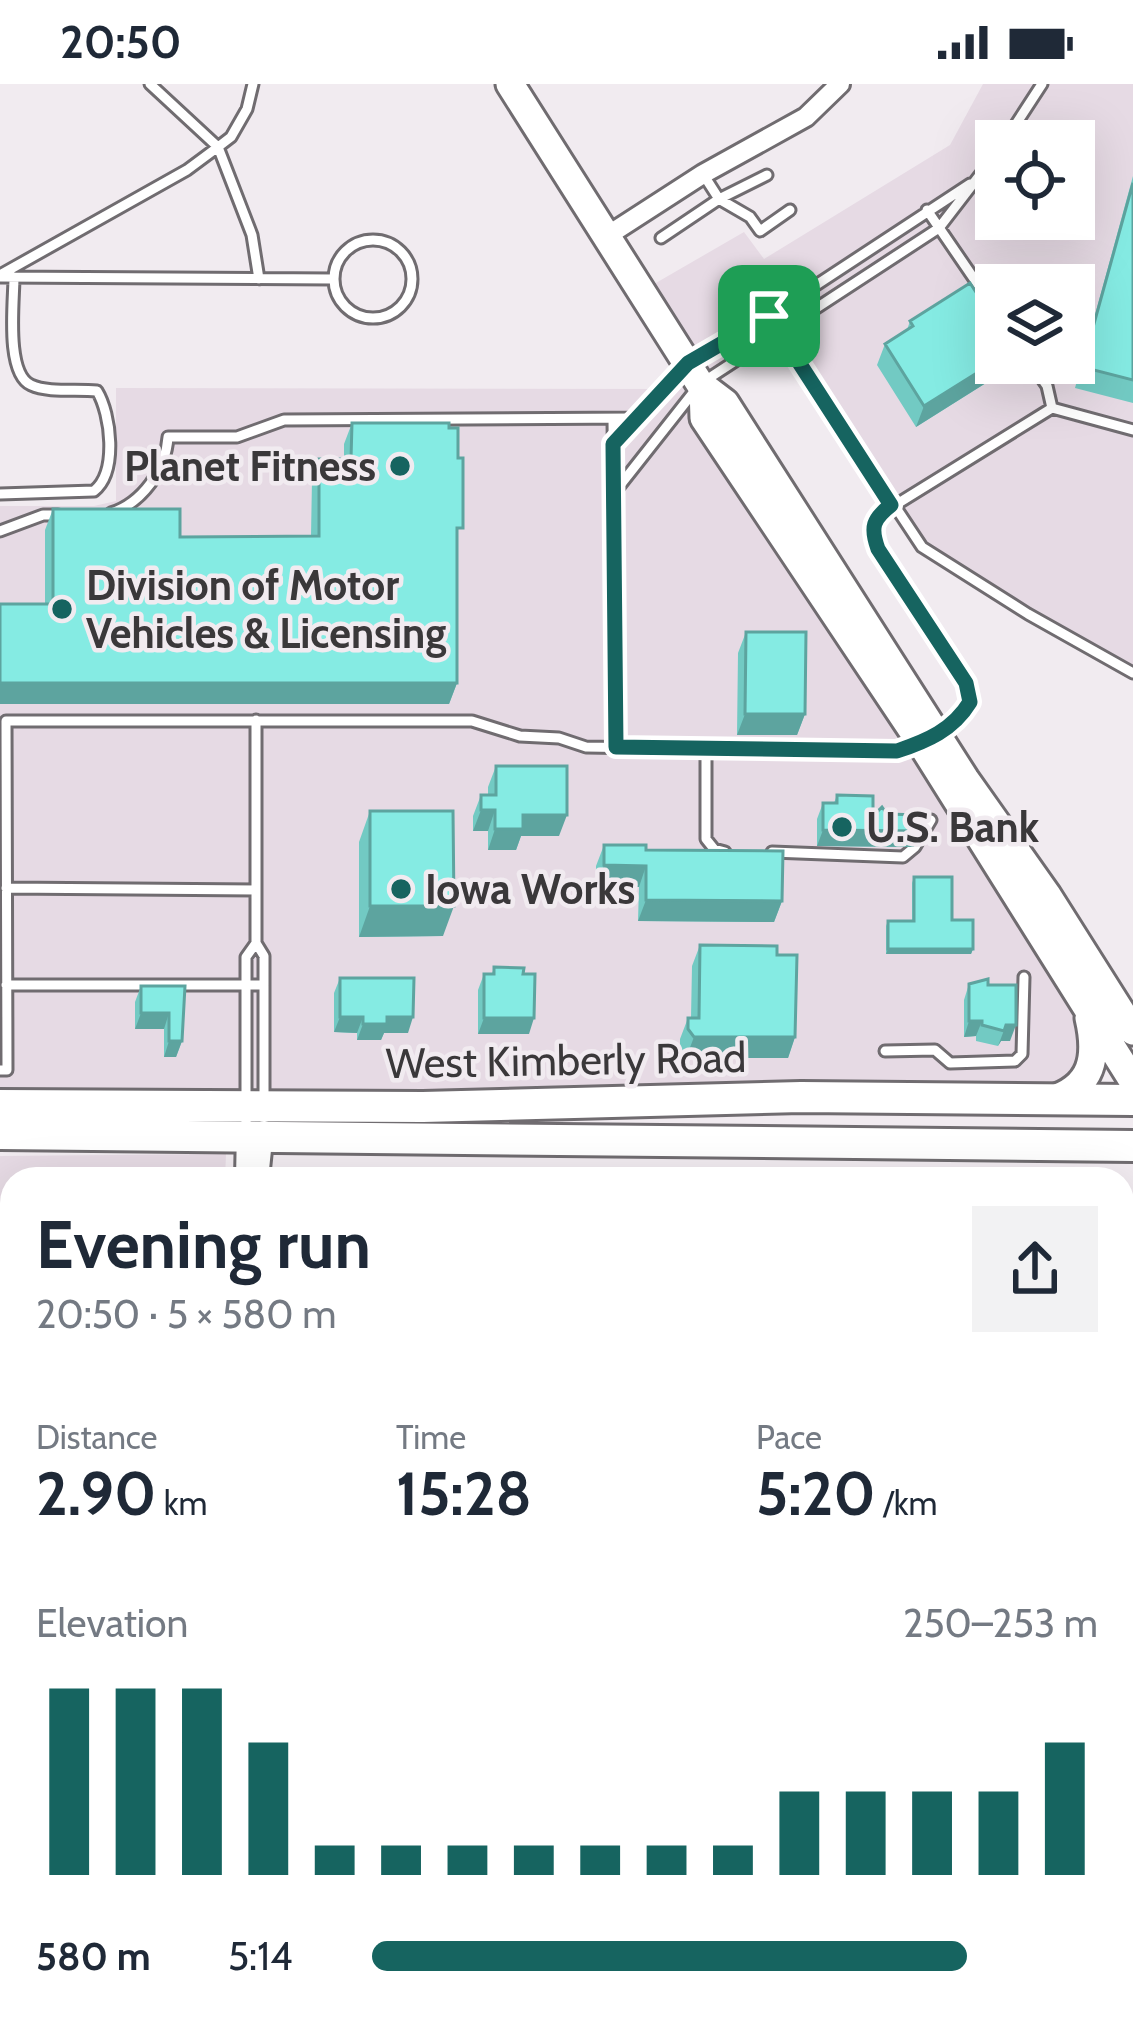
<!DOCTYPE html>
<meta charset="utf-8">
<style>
body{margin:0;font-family:Cabin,sans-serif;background:#f2f2f3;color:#1f2937;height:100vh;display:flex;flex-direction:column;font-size:45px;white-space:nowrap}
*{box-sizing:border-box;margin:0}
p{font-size:39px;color:#747a83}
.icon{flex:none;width:66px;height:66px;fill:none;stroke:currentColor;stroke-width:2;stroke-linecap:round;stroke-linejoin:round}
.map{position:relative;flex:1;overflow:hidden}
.details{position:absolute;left:0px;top:1083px;width:1134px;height:861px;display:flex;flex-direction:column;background:#fff;border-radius:36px 36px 0 0;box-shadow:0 12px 48px #0002}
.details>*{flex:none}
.tools{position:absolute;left:975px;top:36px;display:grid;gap:24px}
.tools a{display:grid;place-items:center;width:120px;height:120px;border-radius:0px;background:#fff;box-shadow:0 12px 48px #0002;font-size:60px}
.pin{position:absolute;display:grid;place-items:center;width:102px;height:102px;color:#fff;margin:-51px;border-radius:24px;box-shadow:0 6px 18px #0006}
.round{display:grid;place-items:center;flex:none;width:126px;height:126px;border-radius:0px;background:#f2f2f3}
.headline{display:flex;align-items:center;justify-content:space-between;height:204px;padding:0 36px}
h1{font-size:66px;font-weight:700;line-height:90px}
.metrics{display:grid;grid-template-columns:repeat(3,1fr);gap:18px;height:204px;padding:12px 36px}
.metrics div{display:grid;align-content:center}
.metrics b{font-size:60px;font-weight:700}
.metrics small{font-size:33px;font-weight:400}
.metrics p{font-size:33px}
.chart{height:336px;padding:24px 36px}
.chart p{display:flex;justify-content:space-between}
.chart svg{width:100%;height:216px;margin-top:12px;stroke:#166460;stroke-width:6}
ul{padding:0 36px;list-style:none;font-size:39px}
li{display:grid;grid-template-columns:192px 144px 1fr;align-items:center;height:90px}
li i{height:30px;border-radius:15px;background:#166460}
.status{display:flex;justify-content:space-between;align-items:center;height:84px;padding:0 60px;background:#fff;direction:ltr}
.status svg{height:33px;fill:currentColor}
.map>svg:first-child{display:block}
.built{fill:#e6dae4;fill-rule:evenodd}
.green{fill:#efbbe9}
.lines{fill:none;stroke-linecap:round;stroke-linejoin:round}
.service-casing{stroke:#706c70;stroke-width:15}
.minor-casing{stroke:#706c70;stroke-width:24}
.secondary-casing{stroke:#706c70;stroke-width:33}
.primary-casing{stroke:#706c70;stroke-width:36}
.service{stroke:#fff;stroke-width:9}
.minor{stroke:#fff;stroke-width:18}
.secondary{stroke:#fff;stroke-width:27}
.primary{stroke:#fff;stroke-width:30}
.wall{fill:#72cac3}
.shaded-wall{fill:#5da49f}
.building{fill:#85ebe3;stroke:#5da49f;stroke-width:3}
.route-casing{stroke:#fff;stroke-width:24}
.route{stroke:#166460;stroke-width:15}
.poi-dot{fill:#166460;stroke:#f1ebf0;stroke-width:4.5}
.labels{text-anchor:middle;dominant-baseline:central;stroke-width:9;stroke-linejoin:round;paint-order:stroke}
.poi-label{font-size:42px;font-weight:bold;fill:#3a383a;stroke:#f1ebf0;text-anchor:start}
.street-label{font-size:42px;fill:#3a383a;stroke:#f1ebf0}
</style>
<div class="status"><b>20:50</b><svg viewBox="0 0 49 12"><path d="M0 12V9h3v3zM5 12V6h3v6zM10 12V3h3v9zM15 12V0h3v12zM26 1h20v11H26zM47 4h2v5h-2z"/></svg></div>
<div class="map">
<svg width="1133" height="1943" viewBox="0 0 1133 1943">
<rect width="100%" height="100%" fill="#f1ebf0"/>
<path class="built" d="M983,0H1133V587L946,480L891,421L780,250L701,300L1090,940L1072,1008L0,1021V422H94L116,417V304L663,305L688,279L642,207L744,148L764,175L950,61ZM996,57H1074V135H996ZM996,201H1074V279H996Z
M226,1070L225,1095H12V1746H0V1072Z"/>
<path class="green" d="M0,1726H12V1932H244L242,1943H0Z"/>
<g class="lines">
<g class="service-casing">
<path id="service" d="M150,0L218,63L252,151L259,195
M1005,57L1042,0
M703,90L719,115L767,91
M927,126L996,227
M661,154L719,115L750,133L760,147L790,126
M334 195a39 39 0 1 1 78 0a39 39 0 1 1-78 0Z
M0,191L187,86L218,63L231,53L247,25L253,0
M0,193L333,195
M769,232L922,463L1028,530L1133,589
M1031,279L1047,302L1052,324
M613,335L616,663
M613,360L688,279L769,232L970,100
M614,409L700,300L939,144L996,70
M0,410L94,407C118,388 111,330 97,307C77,305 48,309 31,301C5,289 14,217 14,193
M111,429C142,419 166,386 168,353H237L284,336L635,334
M0,447L43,431H58
M256,636V859L264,872V1017
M941,648L961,632L970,618L966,599L878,465L872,448L876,433L1052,324L1133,346
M706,665V755L714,765L725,768
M772,768L903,773L915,763L931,736
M6,804L256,806
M6,901H264
M885,967L935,966L950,979L1015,977L1022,970L1024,893
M0,986H7L6,637H472L520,652L559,654L586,663L880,668L916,661
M246,1019V873L256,859
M1122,1213L1133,1214
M0,1552H12"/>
</g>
<g class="minor-casing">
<path id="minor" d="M607,152L703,90L806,33L840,0
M245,1095L246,1045
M259,1095L264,1046"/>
</g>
<g class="secondary-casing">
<path id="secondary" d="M510,0L700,300L725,319L965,695L1047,811L1133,947
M703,304L704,334L921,659L1133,997
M1051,1016C1093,1003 1098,973 1089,934"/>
</g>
<g class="primary-casing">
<path id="primary" d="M0,1021L423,1023L801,1013L1133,1016
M0,1050L1133,1062"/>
</g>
<use href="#service" class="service"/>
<use href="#minor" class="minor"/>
<use href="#secondary" class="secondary"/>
<use href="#primary" class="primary"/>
</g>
<path class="wall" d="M1133,92V319L1075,304Z
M910,237L1005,287L916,343L877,281L885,260L907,246Z
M352,339L457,460V599L449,620L45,520V446L53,425L180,453L311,452L312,396L319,375H344V360Z
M746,548L805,630L797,651H737L738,569Z
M496,682L559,752H521L516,766H488V747H473V732L481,711H488V703Z
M837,711L873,732L887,730L920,747L914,763L817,762V735L823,719H834Z
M370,727L443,852L359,853V758Z
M604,761L646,766L782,817L774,838L638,837L639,803L596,802V782Z
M914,793L952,836L973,865L971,870H886V842L888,837H912V799Z
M700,861L777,871L795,953L788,974H686L680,966V955L688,934H691L692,882Z
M494,883L523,890L529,950H478V906L484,890H492Z
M340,894L408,949H384L381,956H357V949L334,948V909Z
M969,900L988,901L1010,957H1001L998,962L976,957V952L964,953V916Z
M141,902H185L182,957L176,973H164V945H135V918Z
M1031,1932H1122L1133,1943H1031Z"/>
<path class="shaded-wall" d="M996,277V279H1008L1005,287L916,343L924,322Z
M0,599H457L449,620H0Z
M745,630H805L797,651H737Z
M481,726H495L488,747H473Z
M523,731H567L559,752H521L516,766H488L495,745Z
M823,746L920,747L914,763L817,762Z
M604,781L646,782L639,803L596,802Z
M646,816L782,817L774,838L638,837Z
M370,822H454L443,852L359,853Z
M888,865H973L971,870H886Z
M141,929H169L164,945H135Z
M340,933H363L357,949L334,948Z
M387,933H413L408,949H384L381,956H357L363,940Z
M484,934H534L529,950H478Z
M969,937H982L976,952L964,953Z
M1006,941H1016L1010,957H1001L998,962Z
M694,953H795L788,974H686Z
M169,957H182L176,973H164Z
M1122,1167H1133V1188H1122Z
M1122,1341H1133V1362H1122Z
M0,1465H12V1486H0Z
M1122,1507H1133V1529L1122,1528Z
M1122,1703H1133V1724H1122Z
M1038,1932L1098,1933L1094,1943H1034Z"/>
<path class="building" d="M1133,99V296L1082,283Z
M970,199L996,239V277L924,322L885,260L913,242L910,237Z
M352,339H449V344H458V374H463V444H457V599H0V520H53V425H180V453L319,452V375H351Z
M746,548H806L805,630H745Z
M496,682H567V731H523V745H495V726H481V711H496Z
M837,711L873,712V732L882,723L887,730L920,731V747L823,746V719H837Z
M370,727H453L454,822H370Z
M604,761H646V766L783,767L782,817L646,816V782L604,781Z
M914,793H952V836H973V865H888V837H914Z
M700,861L777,862V871H797L795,953H694L688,945V934H699Z
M494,883L524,884L523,890H535L534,934H484V890H494Z
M340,894H414L413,933H387V940H363V933H340Z
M988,895V901H1016V941H1006L1004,947L982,941V937H969V900Z
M141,902H185L182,957H169V929H141Z
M0,1122H12V1465H0Z
M1122,1141L1133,1142V1167H1122Z
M1122,1214H1133V1341H1122Z
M1122,1452H1133V1507H1122Z
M1122,1597H1133V1703H1122Z
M1122,1870H1128V1883H1133V1928H1129V1943H1098V1933L1038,1932H1122Z"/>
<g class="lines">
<g class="route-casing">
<path id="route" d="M769,232L891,421C873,435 870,443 878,465L966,599L970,618C953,646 927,657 897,667L616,663L613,360L688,279Z"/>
</g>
<use href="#route" class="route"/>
</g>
<g class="poi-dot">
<circle cx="400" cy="382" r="12"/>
<circle cx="62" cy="525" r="12"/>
<circle cx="842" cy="743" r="12"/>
<circle cx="401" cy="805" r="12"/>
</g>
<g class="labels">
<g class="poi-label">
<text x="376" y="382" text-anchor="end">Planet Fitness</text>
<text x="86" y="501">Division of Motor<tspan x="86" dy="48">Vehicles &amp; Licensing</tspan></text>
<text x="866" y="743">U.S. Bank</text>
<text x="425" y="805">Iowa Works</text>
</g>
<g class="street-label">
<text transform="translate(566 976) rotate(-1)">West Kimberly Road</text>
</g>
</g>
</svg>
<div class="tools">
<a><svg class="icon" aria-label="locate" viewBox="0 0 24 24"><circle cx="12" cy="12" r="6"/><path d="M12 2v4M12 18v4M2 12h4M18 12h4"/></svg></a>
<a><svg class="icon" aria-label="layers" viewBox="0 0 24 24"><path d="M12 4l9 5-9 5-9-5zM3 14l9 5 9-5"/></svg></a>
</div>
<div class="pin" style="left:769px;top:232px;background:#1e9e55"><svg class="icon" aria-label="arrive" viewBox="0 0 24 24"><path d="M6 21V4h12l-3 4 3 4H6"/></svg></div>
<section class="details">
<div class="headline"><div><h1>Evening run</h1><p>20:50 · 5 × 580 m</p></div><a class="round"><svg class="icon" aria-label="share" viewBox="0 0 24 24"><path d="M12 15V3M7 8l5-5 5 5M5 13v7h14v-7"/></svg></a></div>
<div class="metrics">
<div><p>Distance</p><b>2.90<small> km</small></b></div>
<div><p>Time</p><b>15:28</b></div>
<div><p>Pace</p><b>5:20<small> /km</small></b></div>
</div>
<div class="chart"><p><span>Elevation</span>250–253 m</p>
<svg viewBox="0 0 160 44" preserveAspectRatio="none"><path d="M5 44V6M15 44V6M25 44V6M35 44V17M45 44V38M55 44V38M65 44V38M75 44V38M85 44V38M95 44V38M105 44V38M115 44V27M125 44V27M135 44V27M145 44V27M155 44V17"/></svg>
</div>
<ul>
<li><b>580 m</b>5:14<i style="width:82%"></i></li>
</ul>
</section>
</div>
